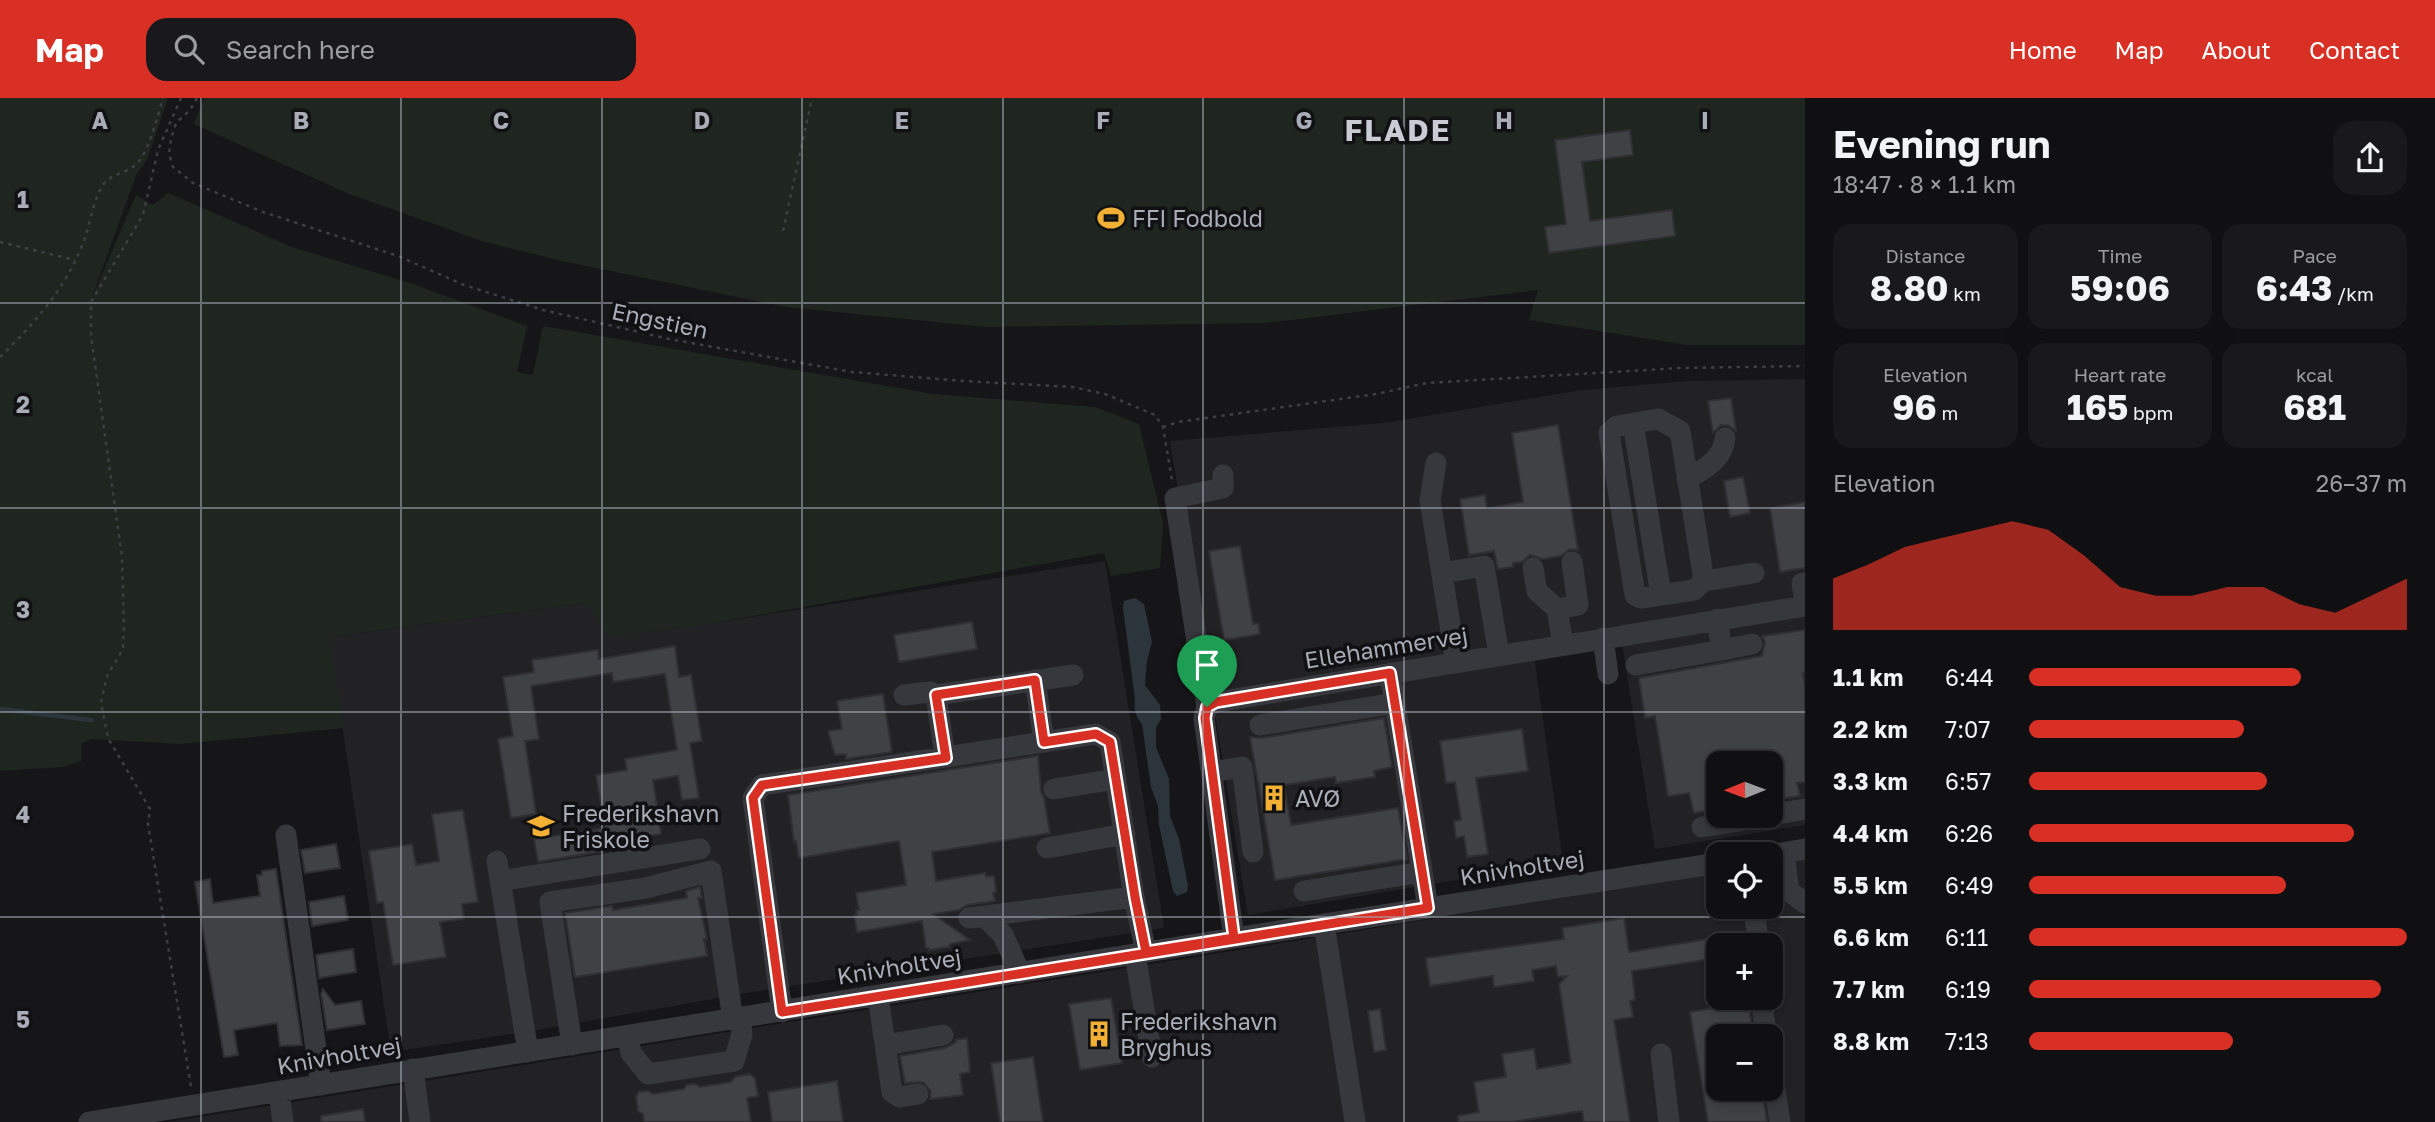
<!DOCTYPE html>
<meta charset="utf-8">
<style>
body{margin:0;font-family:"Golos Text",sans-serif;background:#19191b;color:#f1f3f6;height:100vh;display:flex;flex-direction:column;font-size:26px;white-space:nowrap}
*{box-sizing:border-box;margin:0}
p{font-size:23px;color:#9c9d9f}
.icon{flex:none;width:38px;height:38px;fill:none;stroke:currentColor;stroke-width:2;stroke-linecap:round;stroke-linejoin:round}
.map{position:relative;flex:1;overflow:hidden}
.side{display:flex;flex-direction:column;background:#101012;width:630px}
.side>*{flex:none}
.needle{width:46px;rotate:269deg}
.buttons{position:absolute;left:1706px;top:653px;display:grid;gap:14px}
.buttons a{display:grid;place-items:center;width:77px;height:77px;border-radius:14px;background:#101012;box-shadow:0 4px 10px #0003,0 0 0 2px #303032;font-size:35px}
.pin{position:absolute;display:grid;place-items:center;width:60px;height:60px;color:#fff;margin:-72px -30px;border-radius:50% 50% 50% 0;rotate:-45deg;box-shadow:0 0 7px #0007}
.pin .icon{rotate:45deg}
.round{display:grid;place-items:center;flex:none;width:74px;height:74px;border-radius:21px;background:#19191b}
.summary{display:flex;align-items:center;justify-content:space-between;height:119px;padding:0 28px}
h1{font-size:38px;font-weight:700;line-height:52px}
.stats{display:grid;grid-template-columns:repeat(3,1fr);gap:10px;height:119px;padding:7px 28px}
.stats div{display:grid;align-content:center;border-radius:18px;background:#19191b;text-align:center}
.stats b{font-size:35px;font-weight:700}
.stats small{font-size:19px;font-weight:400}
.stats p{font-size:19px}
.chart{height:196px;padding:14px 28px}
.chart p{display:flex;justify-content:space-between}
.chart svg{width:100%;height:126px;margin-top:7px;fill:#d93025;opacity:.7}
ul{padding:0 28px;list-style:none;font-size:23px}
li{display:grid;grid-template-columns:112px 84px 1fr;align-items:center;height:52px}
li i{height:18px;border-radius:9px;background:#d93025}
header{display:flex;align-items:center;gap:42px;box-sizing:border-box;height:98px;padding:0 35px;background:#d93025;color:#fff}
header strong{font-size:33px}
nav{display:flex;gap:38px;margin-inline-start:auto;font-size:24px}
.search{width:490px;height:63px;background:#19191b;display:flex;align-items:center;gap:18px;box-sizing:border-box;padding:0 24px;border-radius:21px;color:#9c9d9f;font-size:26px}
main{display:flex;flex:1;min-height:0}
.map>svg:first-child{display:block}
.built{fill:#222225;fill-rule:evenodd}
.green{fill:#1e261f}
.water{fill:#2c353c}
.lines{fill:none;stroke-linecap:round;stroke-linejoin:round}
.stream{stroke:#2c353c;stroke-width:4.5}
.building{fill:#404145;stroke:#303034;stroke-width:2}
.path{stroke:#3d3f44;stroke-width:2.5;stroke-dasharray:3.5 5;stroke-linecap:butt}
.minor{stroke:#37383d;stroke-width:21}
.route-casing{stroke:#fff;stroke-width:14}
.route{stroke:#d93025;stroke-width:9}
.grid{fill:none;stroke:#a8adb8;stroke-width:2;stroke-opacity:0.55}
.labels{text-anchor:middle;dominant-baseline:central;stroke-width:7;stroke-linejoin:round;paint-order:stroke}
.poi-label{font-size:23px;fill:#a8adb8;stroke:#111113;text-anchor:start}
.street-label{font-size:23px;fill:#a8adb8;stroke:#111113}
.district-label{font-size:30px;font-weight:bold;letter-spacing:2px;fill:#c9ccd4;stroke:#111113}
.grid-label{font-size:23px;text-anchor:middle;font-weight:bold;fill:#a8adb8;stroke:#111113;stroke-width:7;stroke-linejoin:round;paint-order:stroke}
</style>
<header>
<strong>Map</strong>
<div class="search"><svg class="icon" aria-label="search" viewBox="0 0 24 24"><circle cx="10" cy="10" r="6"/><path d="M15 15l6 6"/></svg>Search here</div>
<nav><a>Home</a><a>Map</a><a>About</a><a>Contact</a></nav>
</header>
<main>
<div class="map">
<svg width="1805" height="1024" viewBox="0 0 1805 1024">
<rect width="100%" height="100%" fill="#161618"/>
<path class="built" d="M1805,281V727L1655,751L1619,527L1532,543L1563,764L1248,817L1170,343L1384,325L1582,292L1687,283ZM1718,665H1771V718H1718Z
M1105,463L1164,830L752,894L532,933L391,954L329,539L586,505L675,531Z
M1805,761V1024H168L1718,775V808H1771V767ZM1718,847H1771V900H1718ZM1718,938H1771V990H1718Z"/>
<path class="green" d="M0,0H168L147,62L136,77L91,202L136,97L153,107L168,95L292,149L413,186L527,228L517,274L533,277L543,228L933,296L1095,309L1139,326L1163,425L1160,470L1111,478L1104,455L692,529L609,538L586,505L329,539L344,630L181,646L91,641L81,646V663L63,669L0,673Z
M204,0H1805V247H1687L1529,222L1538,192L1265,225L986,229L786,209L562,163L485,144L349,96L194,26Z"/>
<path class="water" d="M1135,500L1144,506L1152,544L1147,563L1145,587L1160,607L1161,621L1156,630V649L1169,681L1170,718L1179,741L1188,788L1187,794L1177,798L1173,793L1159,727L1158,708L1151,689L1142,626C1135,618 1134,611 1135,601L1123,510L1124,503Z"/>
<g class="lines">
<path class="stream" d="M0,611L91,622"/>
</g>
<path class="building" d="M1630,32L1633,57L1582,64L1590,123L1672,112L1675,138L1549,155L1545,129L1566,126L1555,42Z
M1731,300L1736,333L1728,327H1721L1713,335L1708,303Z
M1558,327L1578,452L1570,451L1561,458L1542,461L1530,457L1522,464L1513,465V469L1498,471L1494,453L1469,457L1460,401L1485,397L1487,410L1523,404L1512,335Z
M1743,379L1750,415L1730,419L1724,383Z
M1805,404V470L1780,474L1770,410Z
M1240,448L1253,526L1258,525L1260,536L1224,542L1209,453Z
M972,524L977,551L899,564L894,537Z
M1805,532V575H1803L1805,589V684L1797,685L1800,698L1771,702V665H1718V711L1694,715L1689,695L1668,698L1655,618L1645,620L1639,580L1762,558L1765,544L1762,538Z
M675,548L679,579L691,577L702,643L690,645L699,700L682,702L678,678L653,682L661,736L602,744L603,753L538,764L534,741L605,730L596,677L627,672L625,661L677,652L665,576L613,584L612,575L531,588L539,641L525,643L536,716L511,720L498,641L513,638L503,579L534,574L532,562L598,552L599,561Z
M883,596L892,654L846,661V656L835,657L828,633L842,631L837,603Z
M1384,620L1392,669L1374,673L1375,679L1336,685L1335,679L1284,687L1291,727L1398,710L1407,761L1275,782L1250,639L1262,640Z
M1522,631L1528,673L1476,680L1488,756L1467,759L1464,738L1456,740L1454,723L1461,722L1455,684L1446,685L1440,643Z
M1038,658L1041,694L1044,700L1050,735L932,754L936,783L985,775L986,779L994,778L996,794L993,795L995,803L967,807L959,812L933,816L970,842L950,846V849L929,852V850H926L922,823L857,834L854,817H857L856,812H859L856,795L906,787L899,743L799,760L796,743L794,744L788,697Z
M463,712L478,804L462,806L464,821L440,824L446,859L393,867L383,804L377,805L369,753L412,746L416,767L439,763L432,716Z
M336,746L340,770L305,775L301,752Z
M276,771L302,947L280,948L277,925L234,932L238,957L224,959L195,784L210,781L213,805L260,798L257,777H262V773Z
M700,789L702,800H698L707,841H704L707,858L575,879L565,815L612,808L613,812L687,800L686,793Z
M344,798L348,822L312,828L309,804Z
M1624,820L1629,854L1708,841L1711,861L1632,873L1635,902L1630,903L1633,919L1614,922L1630,1024H1584L1582,1013L1512,1024H1458V1018L1479,1014L1474,984L1506,979L1502,956L1534,951L1537,971L1571,965L1559,886L1567,878L1558,879L1556,868L1532,872L1534,883L1494,889L1493,878L1430,888L1426,860L1564,841L1562,830Z
M353,851L356,874L319,880L316,857Z
M323,891L335,907L361,903L365,926L327,932L321,896Z
M1111,900L1122,965L1080,972L1069,906Z
M1752,904L1750,917L1754,938H1718V990H1762L1767,1024H1708L1690,914Z
M1380,911L1386,952L1374,954L1368,913Z
M967,940L970,974L960,976L963,997L930,1001L931,993L923,984L905,985L900,958L945,950L956,944L955,942Z
M1033,959L1043,1024H1000L991,965Z
M750,976L755,980L758,998L747,1000L751,1024H644L643,1016L638,1013L636,999L639,994L648,993L653,996L684,991L687,987L695,986L700,989L731,984L735,979Z
M837,983L843,1024H772L768,994Z
M363,1011L365,1024H321V1018Z"/>
<g class="lines">
<path class="path" d="M181,0L158,52L143,117L91,204V238L122,459L124,527L123,551L107,578L101,605L108,640L150,711L148,726L191,989
M197,0L190,12L176,25L171,41L169,56L173,69L193,85L263,114L398,158L464,187L543,212L669,241L852,274L963,283L1073,289L1105,296L1155,317L1163,329L1172,382
M783,133L812,0
M0,144L75,162
M0,259C34,226 64,192 82,148C90,129 92,104 103,87C110,76 124,76 134,68C149,57 157,18 163,0
M1163,329L1178,324L1376,296L1427,285L1679,270L1805,268"/>
<path class="minor" d="M1658,321L1680,333L1704,483L1694,492L1641,500L1635,497L1609,335L1617,328Z
M1633,325L1661,497
M1436,365L1430,402L1456,564
M1687,381C1704,371 1723,362 1725,340
M1533,470L1537,493L1557,511L1563,547
M1442,475L1484,468L1499,557
M1704,483L1754,475
M1805,485H1802L1805,503
M1557,511L1578,507L1572,464
M1603,540L1608,576
M1722,552L1752,546
M1636,567L1722,552L1717,521
M1390,575L1428,810
M1035,582L1044,644
M904,597L930,594L936,597L1073,577
M936,597L945,659
M1207,609L1175,400L1223,390V377
M1260,627L1395,605
M1212,674L1242,669L1253,754
M1054,691L1116,681
M1771,717L1805,711
M1702,729L1769,718
M286,737L321,987
M1047,750L1125,736
M1784,755L1789,793L1805,805
M1771,757L1805,751
M497,763L528,954
M500,783L700,751
M1304,793L1422,774
M1753,808L1759,847
M984,818L1003,837L1020,875
M969,820L1134,799
M1324,826L1355,1024
M1234,840L1204,620L1207,609L1216,604L1805,508
M1135,856L1152,959
M878,898L892,994L900,999L918,996
M1766,900L1763,915L1767,938
M782,914L753,700L762,687L1096,636L1110,644L1134,799L1146,854
M628,938L631,955L648,976L734,963L742,936L740,920
M572,947L550,804L646,790L711,773L733,922
M885,947L943,937
M1661,956L1669,1024
M1771,966L1780,1024
M413,971L420,1024
M279,994L283,1024
M89,1024L1234,840L1718,765"/>
</g>
<g class="lines">
<g class="route-casing">
<path id="route" d="M1207,609L1205,620L1234,840L1146,854L1135,799L1110,644L1096,636L1044,644L1035,582L936,597L946,660L762,687L753,700L782,914L1428,810L1390,575L1216,604L1207,609"/>
</g>
<use href="#route" class="route"/>
</g>
<path class="grid" d="M201,0V1024M401,0V1024M602,0V1024M802,0V1024M1003,0V1024M1203,0V1024M1404,0V1024M1604,0V1024M0,205H1805M0,410H1805M0,614H1805M0,819H1805"/>
<defs>
<g id="stadium-bare" transform="scale(2.1)"><path d="M0-5a6.5 5 0 1 0 0 10a6.5 5 0 1 0 0-10ZM-3.5-1.8h7v3.6h-7Z" fill="#f2b134" stroke="#111113" stroke-width="2.5" paint-order="stroke"/></g>
<g id="building-bare" transform="scale(2.1)"><path d="M-4-6H4V6H1V3H-1V6H-4ZM-2.5-4.3h1.7v1.8h-1.7ZM.8-4.3h1.7v1.8H.8ZM-2.5-1h1.7V.8h-1.7ZM.8-1h1.7V.8H.8Z" fill="#f2b134" stroke="#111113" stroke-width="2.5" paint-order="stroke"/></g>
<g id="school-bare" transform="scale(2.1)"><path d="M0-5L7-2L0 1L-7-2ZM-4 1L0 2.5L4 1V4Q0 6-4 4Z" fill="#f2b134" stroke="#111113" stroke-width="2.5" paint-order="stroke"/></g>
</defs>
<g fill-rule="evenodd">
<use href="#stadium-bare" x="1111" y="120"/>
<use href="#building-bare" x="1274" y="700"/>
<use href="#school-bare" x="541" y="728"/>
<use href="#building-bare" x="1099" y="936"/>
</g>
<g class="labels">
<g class="poi-label">
<text x="1132" y="120">FFI Fodbold</text>
<text x="1295" y="700">AVØ</text>
<text x="562" y="715">Frederikshavn<tspan x="562" dy="26">Friskole</tspan></text>
<text x="1120" y="923">Frederikshavn<tspan x="1120" dy="26">Bryghus</tspan></text>
</g>
<g class="street-label">
<text transform="translate(660 222) rotate(12)">Engstien</text>
<text transform="translate(1386 549) rotate(-9)">Ellehammervej</text>
<text transform="translate(1522 769) rotate(-9)">Knivholtvej</text>
<text transform="translate(899 868) rotate(-9)">Knivholtvej</text>
<text transform="translate(339 957) rotate(-10)">Knivholtvej</text>
</g>
<g class="district-label">
<text x="1398" y="32">FLADE</text>
</g>
</g>
<g class="grid-label">
<text x="100" y="31">A</text>
<text x="301" y="31">B</text>
<text x="501" y="31">C</text>
<text x="702" y="31">D</text>
<text x="902" y="31">E</text>
<text x="1103" y="31">F</text>
<text x="1304" y="31">G</text>
<text x="1504" y="31">H</text>
<text x="1705" y="31">I</text>
<text x="23" y="110">1</text>
<text x="23" y="315">2</text>
<text x="23" y="520">3</text>
<text x="23" y="725">4</text>
<text x="23" y="930">5</text>
</g>
</svg>
<div class="buttons">
<a><svg class="needle" viewBox="-14 -14 28 28"><path d="M0-13l5 13h-10z" fill="#e53935"/><path d="M0 13l5-13h-10z" fill="#9c9d9f"/></svg></a>
<a><svg class="icon" aria-label="locate" viewBox="0 0 24 24"><circle cx="12" cy="12" r="6"/><path d="M12 2v4M12 18v4M2 12h4M18 12h4"/></svg></a>
<a>+</a>
<a>−</a>
</div>
<div class="pin" style="left:1207px;top:609px;background:#1e9e55"><svg class="icon" aria-label="arrive" viewBox="0 0 24 24"><path d="M6 21V4h12l-3 4 3 4H6"/></svg></div>
</div>
<section class="side">
<div class="summary"><div><h1>Evening run</h1><p>18:47 · 8 × 1.1 km</p></div><a class="round"><svg class="icon" aria-label="share" viewBox="0 0 24 24"><path d="M12 15V3M7 8l5-5 5 5M5 13v7h14v-7"/></svg></a></div>
<div class="stats">
<div><p>Distance</p><b>8.80<small> km</small></b></div>
<div><p>Time</p><b>59:06</b></div>
<div><p>Pace</p><b>6:43<small> /km</small></b></div>
</div>
<div class="stats">
<div><p>Elevation</p><b>96<small> m</small></b></div>
<div><p>Heart rate</p><b>165<small> bpm</small></b></div>
<div><p>kcal</p><b>681</b></div>
</div>
<div class="chart"><p><span>Elevation</span>26–37 m</p>
<svg viewBox="0 0 160 44" preserveAspectRatio="none"><path d="M0 44V26L10 21L20 15L30 12L40 9L50 6L60 9L70 18L80 29L90 32L100 32L110 29L120 29L130 35L140 38L150 32L160 26V44z"/></svg>
</div>
<ul>
<li><b>1.1 km</b>6:44<i style="width:72%"></i></li>
<li><b>2.2 km</b>7:07<i style="width:57%"></i></li>
<li><b>3.3 km</b>6:57<i style="width:63%"></i></li>
<li><b>4.4 km</b>6:26<i style="width:86%"></i></li>
<li><b>5.5 km</b>6:49<i style="width:68%"></i></li>
<li><b>6.6 km</b>6:11<i style="width:100%"></i></li>
<li><b>7.7 km</b>6:19<i style="width:93%"></i></li>
<li><b>8.8 km</b>7:13<i style="width:54%"></i></li>
</ul>
</section>
</main>
